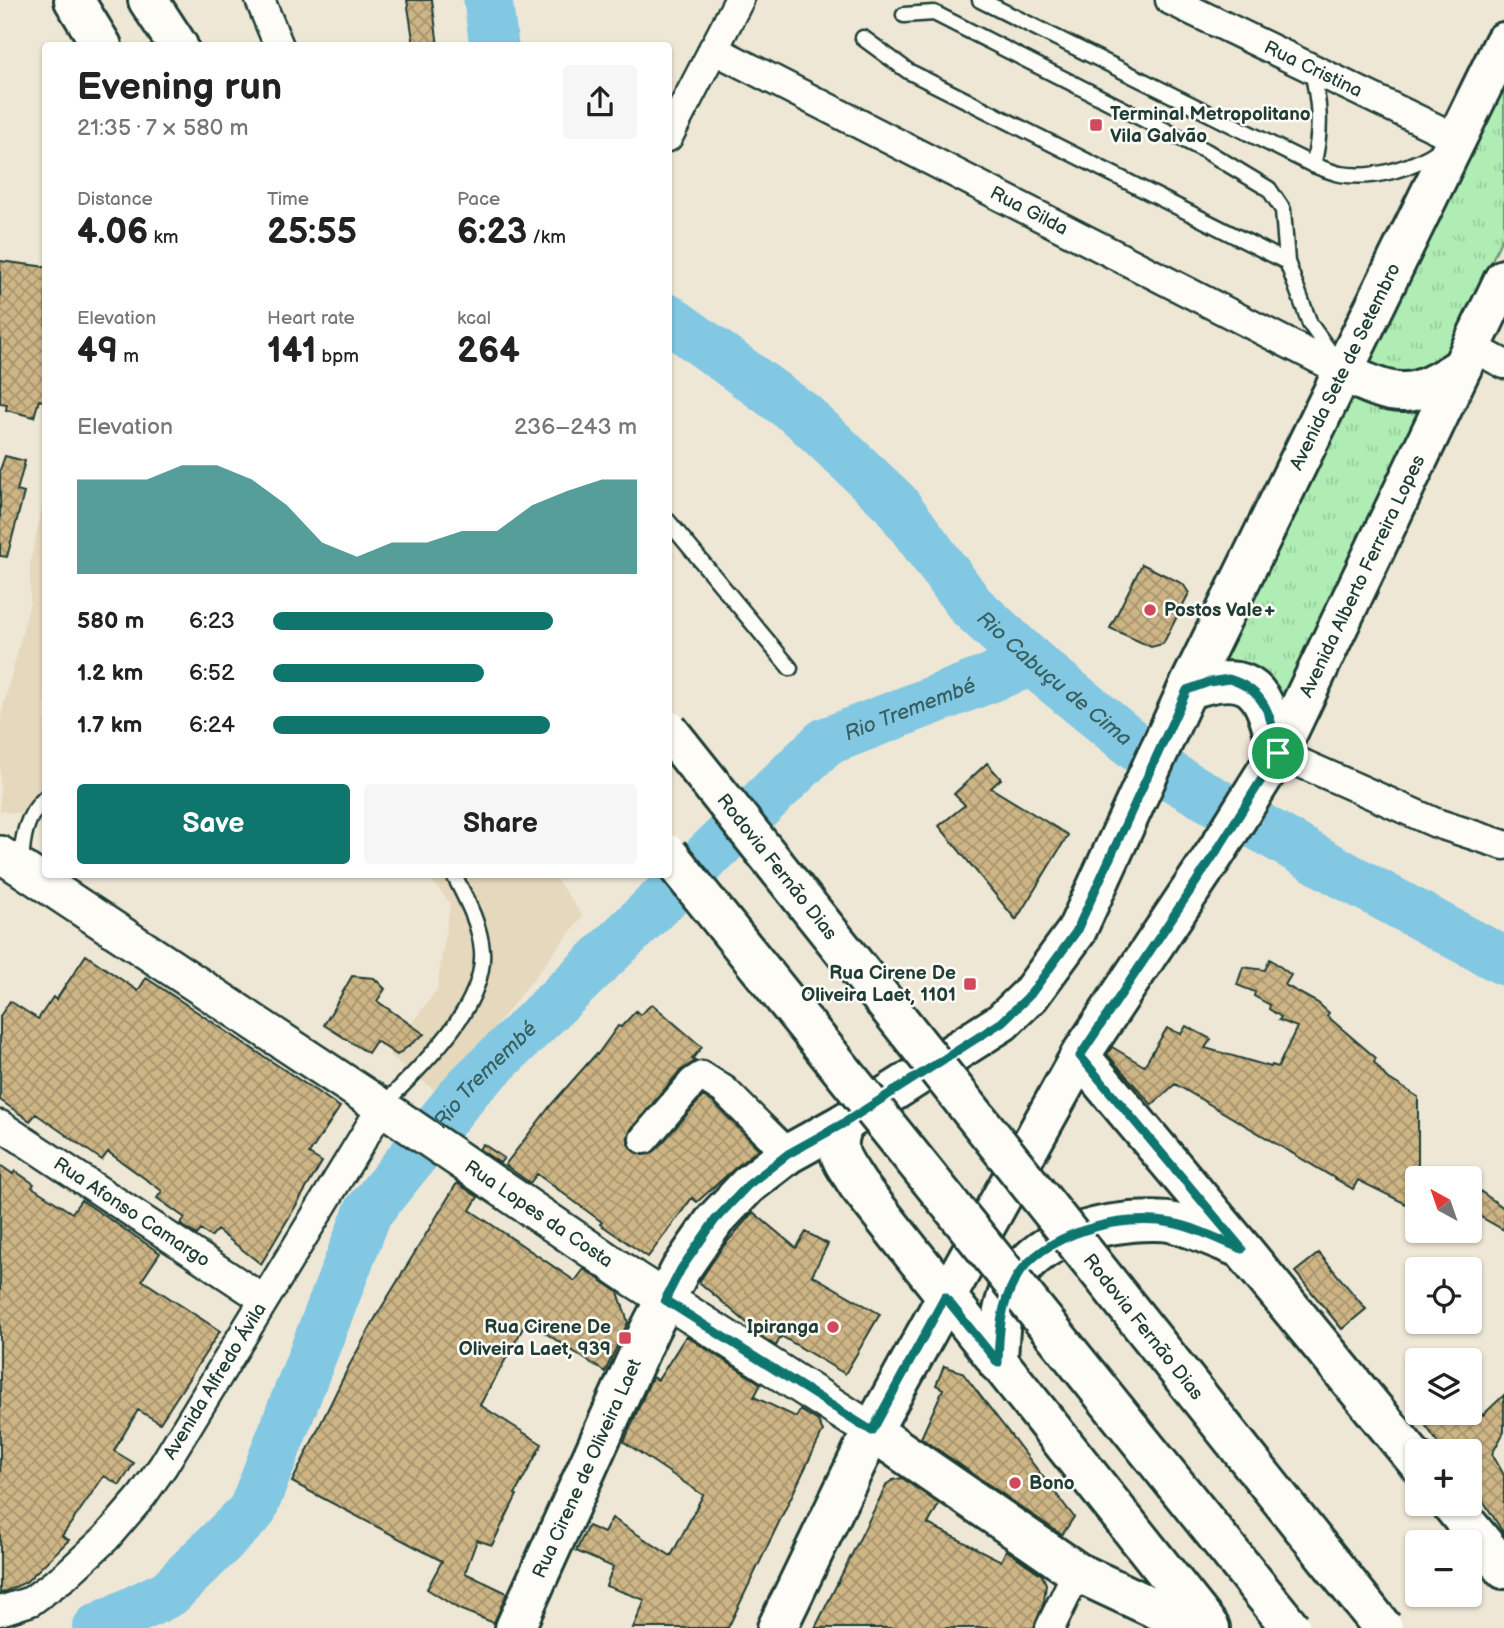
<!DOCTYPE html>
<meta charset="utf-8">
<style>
body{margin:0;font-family:"Balsamiq Sans",sans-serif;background:#f6f6f6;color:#222;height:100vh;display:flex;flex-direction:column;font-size:26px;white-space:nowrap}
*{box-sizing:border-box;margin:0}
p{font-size:23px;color:#767676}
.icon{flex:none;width:38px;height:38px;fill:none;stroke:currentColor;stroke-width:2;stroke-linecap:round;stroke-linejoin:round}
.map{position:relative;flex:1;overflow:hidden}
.details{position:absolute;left:42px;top:42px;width:630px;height:836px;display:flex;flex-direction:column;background:#fff;border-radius:7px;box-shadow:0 2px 5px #0004}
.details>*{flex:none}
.needle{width:46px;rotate:320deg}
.buttons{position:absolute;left:1405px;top:1166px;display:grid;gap:14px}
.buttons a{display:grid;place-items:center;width:77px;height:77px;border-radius:7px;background:#fff;box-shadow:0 2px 5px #0004;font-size:35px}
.pin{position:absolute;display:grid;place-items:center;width:60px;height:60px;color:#fff;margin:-30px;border:4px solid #fff;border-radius:50%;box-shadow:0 2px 7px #0007}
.round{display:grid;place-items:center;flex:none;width:74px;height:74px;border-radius:7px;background:#f6f6f6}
.overview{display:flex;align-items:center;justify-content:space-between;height:119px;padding:0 35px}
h1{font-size:38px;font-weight:700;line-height:52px}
.stats{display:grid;grid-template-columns:repeat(3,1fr);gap:10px;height:119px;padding:7px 35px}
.stats div{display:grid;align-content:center}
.stats b{font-size:35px;font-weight:700}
.stats small{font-size:19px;font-weight:400}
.stats p{font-size:19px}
.chart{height:196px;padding:14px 35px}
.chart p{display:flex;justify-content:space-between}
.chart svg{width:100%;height:126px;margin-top:7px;fill:#0f766e;opacity:.7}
.primary-button{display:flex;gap:14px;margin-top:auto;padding:14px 35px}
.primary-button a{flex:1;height:80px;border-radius:7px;background:#0f766e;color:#fff;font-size:28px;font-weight:700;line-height:80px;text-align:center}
.primary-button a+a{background:#f6f6f6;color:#222}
ul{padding:0 35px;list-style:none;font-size:23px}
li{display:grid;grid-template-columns:112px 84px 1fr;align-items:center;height:52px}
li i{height:18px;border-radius:9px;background:#0f766e}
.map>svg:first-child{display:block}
.built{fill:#e5d8bd}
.park{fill:url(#park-tufts);stroke:#679574;stroke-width:2}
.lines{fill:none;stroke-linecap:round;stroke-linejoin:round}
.river{stroke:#82c8e3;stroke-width:49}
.building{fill:url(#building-cross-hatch);stroke:#1f3d34;stroke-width:2}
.service-casing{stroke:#1f3d34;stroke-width:19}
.minor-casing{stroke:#1f3d34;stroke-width:33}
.tertiary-casing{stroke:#1f3d34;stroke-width:40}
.secondary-casing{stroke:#1f3d34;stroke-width:44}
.primary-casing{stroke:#1f3d34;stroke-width:44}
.motorway-casing{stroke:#1f3d34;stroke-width:44}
.service{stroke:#fdfcf7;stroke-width:14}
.minor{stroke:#fdfcf7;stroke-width:28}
.tertiary{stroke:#fdfcf7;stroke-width:35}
.secondary{stroke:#fdfcf7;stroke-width:38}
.primary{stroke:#fdfcf7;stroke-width:38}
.motorway{stroke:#fdfcf7;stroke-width:38}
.motorway-bridge-casing{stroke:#1f3d34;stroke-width:44;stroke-linecap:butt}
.motorway-bridge{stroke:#fdfcf7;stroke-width:38}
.route-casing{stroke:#fff;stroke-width:14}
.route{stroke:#0f766e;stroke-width:9}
.poi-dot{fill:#d1495b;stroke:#fdfcf7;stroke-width:2.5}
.labels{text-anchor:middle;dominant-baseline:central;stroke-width:5;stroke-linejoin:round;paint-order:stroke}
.street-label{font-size:19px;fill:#1f3d34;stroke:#fdfcf7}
.poi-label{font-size:19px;font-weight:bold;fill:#1f3d34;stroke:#fdfcf7;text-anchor:start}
.water-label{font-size:21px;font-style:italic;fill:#386060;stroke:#fdfcf7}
</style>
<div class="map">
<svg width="1504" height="1628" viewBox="0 0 1504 1628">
<defs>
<pattern id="park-tufts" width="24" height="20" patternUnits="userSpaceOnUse" patternTransform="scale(1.75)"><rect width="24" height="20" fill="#afedb4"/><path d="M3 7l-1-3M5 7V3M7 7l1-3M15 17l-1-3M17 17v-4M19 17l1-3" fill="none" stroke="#96cc9b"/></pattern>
<pattern id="building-cross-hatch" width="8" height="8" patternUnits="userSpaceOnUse" patternTransform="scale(1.75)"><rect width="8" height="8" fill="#ceb585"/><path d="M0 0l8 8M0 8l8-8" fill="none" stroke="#a7946e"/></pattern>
</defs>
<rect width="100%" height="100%" fill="#efe7d5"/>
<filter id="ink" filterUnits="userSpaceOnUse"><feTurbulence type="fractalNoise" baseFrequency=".0143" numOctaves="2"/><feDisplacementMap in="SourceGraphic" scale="14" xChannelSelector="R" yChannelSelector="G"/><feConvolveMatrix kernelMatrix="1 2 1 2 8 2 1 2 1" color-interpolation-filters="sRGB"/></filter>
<g filter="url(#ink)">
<path class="built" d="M45,493V817L0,811V720L30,602V563Z
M427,875H553L583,916L441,1095L389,1055L437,989L450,903Z"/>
<path class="park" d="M1504,55V234L1284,711L1212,666Z"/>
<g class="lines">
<g class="river">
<path d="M488,0L494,46"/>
<path id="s1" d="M668,318L802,415L895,503L971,606L1032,662L1174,778L1344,875L1504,961"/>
<path id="s2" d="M97,1628L169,1593L252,1511L368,1212L468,1088L825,742L1032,662"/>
</g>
</g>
<path class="building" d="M407,0H432L438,46H414Z
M0,261L46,267V402L39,400L34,417L6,410L7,404L0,403Z
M5,456L25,461L17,491L24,493L7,557L0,556V470Z
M1142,564L1183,584L1189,593L1163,644L1151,647L1110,628Z
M987,763L1001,779L991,788L1068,835L1016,920L939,826L965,805L954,794Z
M86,955L138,991L146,978L340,1107L309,1154L322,1162L261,1264L217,1230L211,1237L201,1230L197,1235L180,1224L185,1218L157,1198L162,1191L108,1152L102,1160L36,1114L30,1121L0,1100V1016L10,1001L38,1019L53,997L56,1000Z
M1270,959L1291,975L1285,985L1318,1003L1329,1013L1327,1016L1376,1058L1374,1062L1386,1077L1418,1097V1197L1411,1194L1406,1204L1358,1180L1353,1189L1175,1084L1152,1105L1107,1054L1112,1047L1144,1066L1167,1028L1181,1034L1186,1026L1211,1039L1205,1048L1271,1067L1272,1065L1278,1067L1297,1027L1279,1020L1281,1017L1269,1009L1270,1005L1254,996L1255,992L1237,985L1243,967L1265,970Z
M352,976L374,978L385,989L377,1001L424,1034L397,1055L376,1041L368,1053L324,1025Z
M652,1004L702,1047L692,1059L695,1061L680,1071L631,1129L628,1137V1144L633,1151L642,1155L650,1154L656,1150L703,1096L714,1103L759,1149L735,1168L697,1202L692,1198L648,1257L600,1224L602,1222L537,1174L530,1183L505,1165L551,1105L596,1054L597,1055L618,1026L621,1027L636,1011L640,1015Z
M483,1144L504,1158L500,1163L479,1149Z
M0,1165L13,1174L15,1171L34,1184L32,1187L72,1213L81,1200L160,1253L142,1280L220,1331L160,1423L138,1410L114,1451L134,1463L120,1485L104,1476L62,1536L69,1540L26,1582L0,1594Z
M457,1183L478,1197L470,1210L575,1281L584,1269L618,1292L628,1322L605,1372L527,1321L480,1405L542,1444L515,1494L517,1495L492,1545L477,1540L465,1573L507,1593L494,1623L459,1609L427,1589L442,1561L292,1482L349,1366L377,1315Z
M1470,1184L1504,1208V1230L1470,1211Z
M753,1212L796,1248L806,1232L828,1244L812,1275L880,1314L845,1374L781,1336L776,1346L751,1330L753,1328L699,1282L721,1249Z
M1319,1253L1366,1309L1342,1329L1295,1272Z
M686,1336L761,1384L754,1397L796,1417L800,1410L818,1421L823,1431L728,1628H633L645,1600L606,1586L613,1567L576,1551L588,1526L604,1533L612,1518L671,1556L703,1495L624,1442L652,1377L658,1380Z
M944,1366L962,1372L1074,1517L1062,1535L921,1438L943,1389L936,1385Z
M1504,1395V1432L1492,1454L1504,1475V1534L1474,1486L1470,1493V1451H1444L1416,1412H1478L1483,1415Z
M902,1478L939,1504L928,1524L1001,1561L1006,1550L1042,1575L1046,1584L1044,1602L1034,1628H815L887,1484L893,1480Z"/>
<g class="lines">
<g class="service-casing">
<path id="service" d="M980,0L1313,165C1322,168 1331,172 1340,174C1374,180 1413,168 1441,149
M904,15L934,13L1206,151L1269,189L1283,210L1287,262L1310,324L1338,363
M863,38L908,71L1287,262
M1311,68C1320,102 1322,131 1313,165
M668,521L790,668
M21,866C22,839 25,816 46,797
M382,1106C419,1068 486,1008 482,951C480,924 466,899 454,875"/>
</g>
<g class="minor-casing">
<g id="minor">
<path d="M260,0L279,46"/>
<path id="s3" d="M1170,0L1456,138"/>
<path id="s4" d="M713,49L1344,372"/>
<path d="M668,137L739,0"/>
<path d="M1472,347L1504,364"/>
<path d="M1278,753L1436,823L1504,845"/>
<path id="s5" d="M0,1125L263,1299"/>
<path d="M644,1139L693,1082L702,1076L724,1090L788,1154"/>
<path id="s6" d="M0,1611L31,1601L65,1576L106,1538L142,1496L163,1466L382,1107"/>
<path d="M1050,1628L1077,1572"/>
</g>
</g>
<g class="tertiary-casing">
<g id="tertiary">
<path id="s7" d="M0,854L382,1107L634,1279L872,1431"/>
</g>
</g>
<g class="secondary-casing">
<g id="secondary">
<path d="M1344,372C1398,400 1412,399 1462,367"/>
<path id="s8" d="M1187,690L1504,42"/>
<path id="s9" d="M1278,753L1504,279"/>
</g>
</g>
<g class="primary-casing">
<g id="primary">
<path d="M1080,1056L1242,1249L1418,1463"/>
<path d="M844,1123C832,1153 842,1159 858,1185L1210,1628"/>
<path d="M998,1363C999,1334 1000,1305 1015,1279C1039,1239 1089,1226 1131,1222C1145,1221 1162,1220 1174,1223C1197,1229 1219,1240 1240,1248"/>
<path d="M872,1431L1077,1572L1197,1628"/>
<path d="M1450,1503L1504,1569"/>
<path id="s10" d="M515,1628L649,1331L681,1269L715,1220L748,1185L788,1154L844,1123L1002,1022L1030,995L1076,932L1187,690C1255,666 1265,692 1278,753L1218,849L1080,1056L872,1431L777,1628"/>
</g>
</g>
<g class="motorway-casing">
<path id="motorway" d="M74,0L102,46
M148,0L178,46"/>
</g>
<use href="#service" class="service"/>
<use href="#minor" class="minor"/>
<use href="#tertiary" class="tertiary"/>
<use href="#secondary" class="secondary"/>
<use href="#primary" class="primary"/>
<use href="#motorway" class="motorway"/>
<g class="motorway-bridge-casing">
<g id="motorway-bridge">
<path id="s11" d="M668,730L1383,1628"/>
<path d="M668,854L1291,1628"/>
</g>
</g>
<use href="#motorway-bridge" class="motorway-bridge"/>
</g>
</g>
<g class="lines" filter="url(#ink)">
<g class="route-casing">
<path id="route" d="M1229,679C1268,691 1271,718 1278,753L1218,849L1080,1056L1242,1249C1220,1240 1195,1227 1172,1223C1122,1213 1041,1233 1015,1280C1000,1307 999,1333 998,1363L945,1297L872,1431L665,1300L681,1269L715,1220L748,1185L788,1154L844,1123L1002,1022L1030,995L1076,932L1187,690L1209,682Z"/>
</g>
<use href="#route" class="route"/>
</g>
<g class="poi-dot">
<rect x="1089" y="118" width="14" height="14" rx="3.5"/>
<circle cx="1150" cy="610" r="7"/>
<rect x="963" y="977" width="14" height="14" rx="3.5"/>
<circle cx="833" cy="1327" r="7"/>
<rect x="618" y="1331" width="14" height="14" rx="3.5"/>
<circle cx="1015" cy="1483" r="7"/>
</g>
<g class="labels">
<g class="street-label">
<text stroke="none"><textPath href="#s3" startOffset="159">Rua Cristina</textPath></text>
<text stroke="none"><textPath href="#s4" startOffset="355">Rua Gilda</textPath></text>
<text stroke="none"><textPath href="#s8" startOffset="360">Avenida Sete de Setembro</textPath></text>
<text stroke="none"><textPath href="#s9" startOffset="196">Avenida Alberto Ferreira Lopes</textPath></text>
<text stroke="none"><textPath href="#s11" startOffset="175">Rodovia Fernão Dias</textPath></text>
<text stroke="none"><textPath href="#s5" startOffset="158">Rua Afonso Camargo</textPath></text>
<text stroke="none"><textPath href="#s7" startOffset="648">Rua Lopes da Costa</textPath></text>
<text stroke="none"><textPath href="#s11" startOffset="763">Rodovia Fernão Dias</textPath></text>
<text stroke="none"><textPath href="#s6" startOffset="322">Avenida Alfredo Ávila</textPath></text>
<text stroke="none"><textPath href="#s10" startOffset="175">Rua Cirene de Oliveira Laet</textPath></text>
</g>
<g class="poi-label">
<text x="1110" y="114">Terminal Metropolitano<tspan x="1110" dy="22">Vila Galvão</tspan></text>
<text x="1164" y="610">Postos Vale+</text>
<text x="956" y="973" text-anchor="end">Rua Cirene De<tspan x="956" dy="22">Oliveira Laet, 1101</tspan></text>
<text x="611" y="1327" text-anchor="end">Rua Cirene De<tspan x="611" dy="22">Oliveira Laet, 939</tspan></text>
<text x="819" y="1327" text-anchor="end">Ipiranga</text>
<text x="1029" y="1483">Bono</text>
</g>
<g class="water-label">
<text stroke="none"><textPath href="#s1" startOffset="532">Rio Cabuçu de Cima</textPath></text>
<text stroke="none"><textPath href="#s2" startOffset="1265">Rio Tremembé</textPath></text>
<text stroke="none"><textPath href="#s2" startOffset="698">Rio Tremembé</textPath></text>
</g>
</g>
</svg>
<div class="buttons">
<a><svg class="needle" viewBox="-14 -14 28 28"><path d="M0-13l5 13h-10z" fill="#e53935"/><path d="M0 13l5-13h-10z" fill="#767676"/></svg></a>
<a><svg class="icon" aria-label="locate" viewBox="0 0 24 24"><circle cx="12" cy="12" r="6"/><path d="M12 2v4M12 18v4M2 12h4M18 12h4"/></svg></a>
<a><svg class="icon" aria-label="layers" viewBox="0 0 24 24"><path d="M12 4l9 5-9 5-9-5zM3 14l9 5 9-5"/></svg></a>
<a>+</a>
<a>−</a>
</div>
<div class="pin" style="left:1278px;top:753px;background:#1e9e55"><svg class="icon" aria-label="arrive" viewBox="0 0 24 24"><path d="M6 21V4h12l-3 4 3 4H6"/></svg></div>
<section class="details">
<div class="overview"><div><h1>Evening run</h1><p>21:35 · 7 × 580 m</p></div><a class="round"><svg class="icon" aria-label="share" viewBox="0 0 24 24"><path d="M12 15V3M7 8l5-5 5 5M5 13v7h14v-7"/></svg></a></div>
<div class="stats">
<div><p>Distance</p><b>4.06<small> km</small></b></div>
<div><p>Time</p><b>25:55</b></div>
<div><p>Pace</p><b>6:23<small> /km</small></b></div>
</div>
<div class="stats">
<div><p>Elevation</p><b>49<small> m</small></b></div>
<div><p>Heart rate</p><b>141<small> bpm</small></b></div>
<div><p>kcal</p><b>264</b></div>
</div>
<div class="chart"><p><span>Elevation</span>236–243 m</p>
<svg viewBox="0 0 160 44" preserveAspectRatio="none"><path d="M0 44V11L10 11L20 11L30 6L40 6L50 11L60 20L70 33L80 38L90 33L100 33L110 29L120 29L130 20L140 15L150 11L160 11V44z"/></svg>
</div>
<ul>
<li><b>580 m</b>6:23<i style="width:77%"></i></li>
<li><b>1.2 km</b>6:52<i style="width:58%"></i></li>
<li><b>1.7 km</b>6:24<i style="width:76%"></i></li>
</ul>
<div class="primary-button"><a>Save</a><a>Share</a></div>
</section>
</div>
